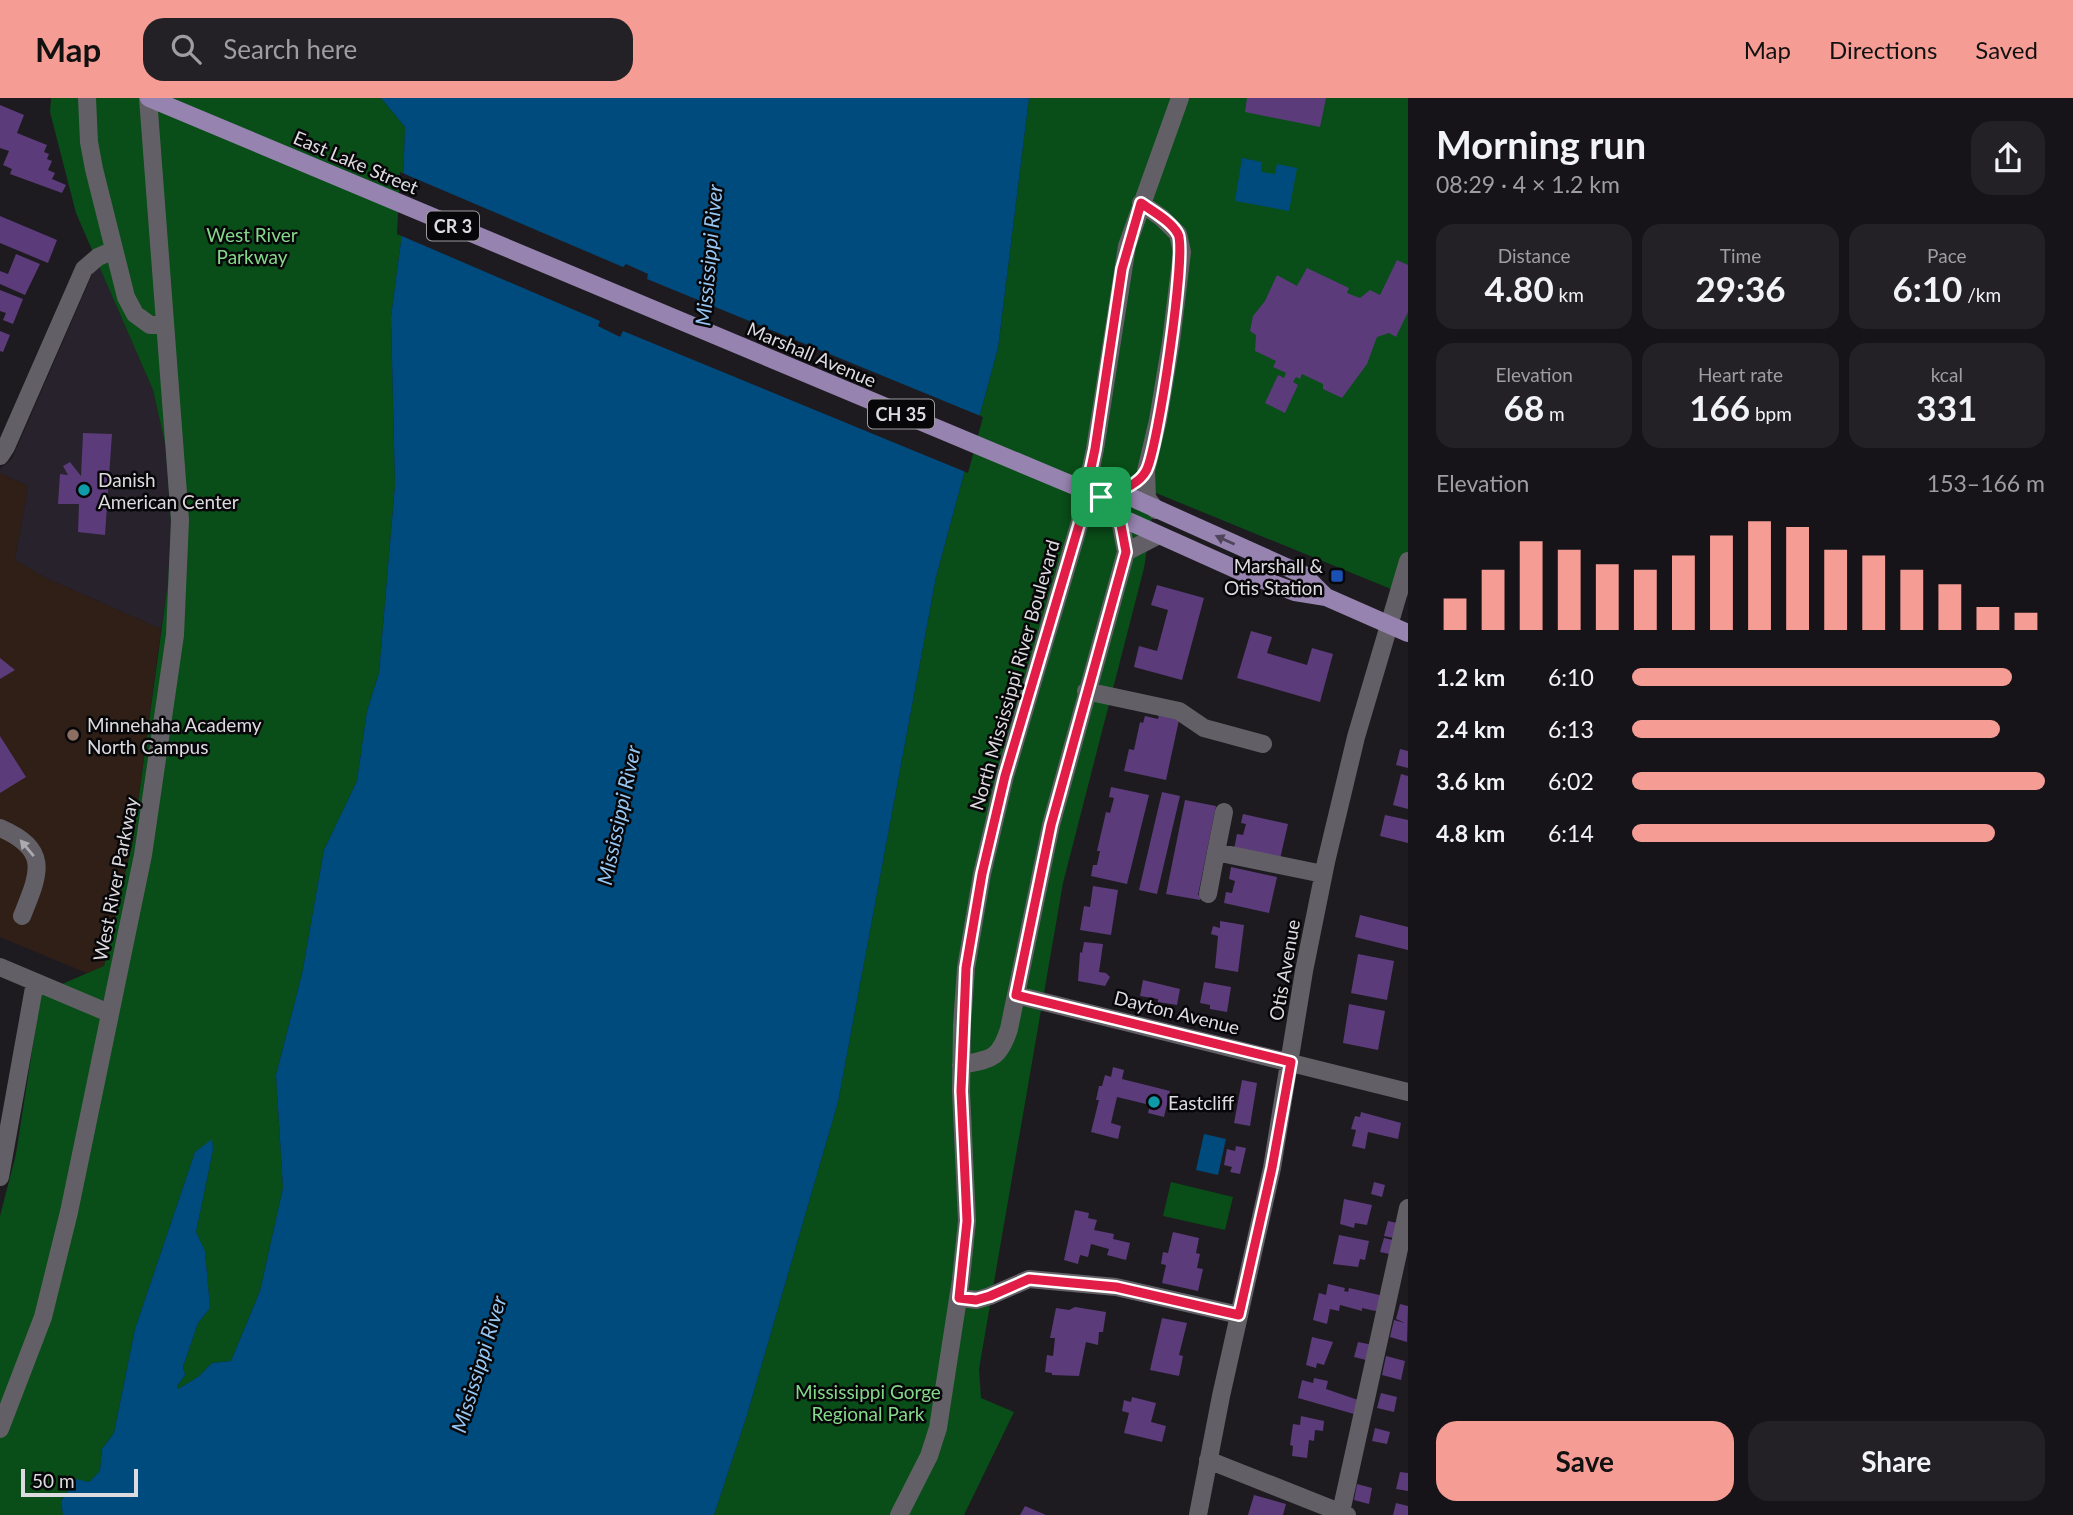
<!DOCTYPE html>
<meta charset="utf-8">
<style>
body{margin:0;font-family:Lato,sans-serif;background:#232125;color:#f1f3f6;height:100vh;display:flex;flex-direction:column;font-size:26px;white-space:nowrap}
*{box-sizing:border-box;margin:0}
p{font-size:23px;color:#9e9ea2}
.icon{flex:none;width:38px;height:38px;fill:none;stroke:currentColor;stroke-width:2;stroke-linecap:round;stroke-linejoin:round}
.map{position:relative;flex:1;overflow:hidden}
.side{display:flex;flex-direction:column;background:#161418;width:665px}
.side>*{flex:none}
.scale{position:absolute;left:21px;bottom:18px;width:117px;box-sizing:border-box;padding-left:7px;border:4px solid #dddbdf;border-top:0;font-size:19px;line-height:24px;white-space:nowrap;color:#dddbdf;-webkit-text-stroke:5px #070608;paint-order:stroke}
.pin{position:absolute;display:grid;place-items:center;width:60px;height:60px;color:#fff;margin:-30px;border-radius:14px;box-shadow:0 4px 10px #0006}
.round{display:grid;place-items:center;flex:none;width:74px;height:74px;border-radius:21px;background:#232125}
.overview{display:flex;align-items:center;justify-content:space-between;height:119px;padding:0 28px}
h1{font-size:38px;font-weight:700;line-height:52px}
.stats{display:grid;grid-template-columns:repeat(3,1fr);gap:10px;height:119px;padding:7px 28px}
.stats div{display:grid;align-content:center;border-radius:18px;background:#232125;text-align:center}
.stats b{font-size:35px;font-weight:700}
.stats small{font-size:19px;font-weight:400}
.stats p{font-size:19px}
.chart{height:196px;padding:14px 28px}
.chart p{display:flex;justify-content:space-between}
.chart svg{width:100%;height:126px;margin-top:7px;stroke:#f59c95;stroke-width:6}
.primary-button{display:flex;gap:14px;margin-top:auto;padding:14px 28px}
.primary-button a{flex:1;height:80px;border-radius:21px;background:#f59c95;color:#111;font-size:28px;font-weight:700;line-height:80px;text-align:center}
.primary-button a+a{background:#232125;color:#f1f3f6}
ul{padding:0 28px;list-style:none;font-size:23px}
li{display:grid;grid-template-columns:112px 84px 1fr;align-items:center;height:52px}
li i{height:18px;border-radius:9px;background:#f59c95}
header{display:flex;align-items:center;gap:42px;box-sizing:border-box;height:98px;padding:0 35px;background:#f59c95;color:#111}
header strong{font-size:33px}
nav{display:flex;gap:38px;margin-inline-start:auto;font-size:24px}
.search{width:490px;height:63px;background:#232125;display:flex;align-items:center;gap:18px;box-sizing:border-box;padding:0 24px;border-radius:21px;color:#9e9ea2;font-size:26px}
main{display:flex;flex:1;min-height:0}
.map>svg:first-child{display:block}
.built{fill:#27222c}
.education{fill:#2f1f17}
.green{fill:#094d18}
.water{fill:#004b7d}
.pier{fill:#1d1b20}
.building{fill:#5b3b7a}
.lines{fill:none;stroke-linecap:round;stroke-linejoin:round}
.minor{stroke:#626066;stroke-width:18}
.major{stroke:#9683af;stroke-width:18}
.oneway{fill:#4e445c}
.oneway2{fill:#acaaaf}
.route-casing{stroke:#fff;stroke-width:14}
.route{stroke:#e11d48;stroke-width:9}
.culture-dot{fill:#0f9aa8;stroke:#070608;stroke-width:2.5}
.transit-dot{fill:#1a4fb4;stroke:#070608;stroke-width:2.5}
.education-dot{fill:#8d6e63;stroke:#070608;stroke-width:2.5}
.labels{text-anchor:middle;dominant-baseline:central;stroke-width:5;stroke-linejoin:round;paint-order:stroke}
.shield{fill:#070608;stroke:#9d9b9e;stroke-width:2}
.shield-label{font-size:18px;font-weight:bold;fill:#dddbdf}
.street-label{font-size:19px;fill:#dddbdf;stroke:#070608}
.park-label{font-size:19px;fill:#84d88a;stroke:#070608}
.poi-label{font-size:19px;fill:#dddbdf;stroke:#070608;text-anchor:start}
.water-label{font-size:21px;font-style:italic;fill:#97c7f4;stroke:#070608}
</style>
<header>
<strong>Map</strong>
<div class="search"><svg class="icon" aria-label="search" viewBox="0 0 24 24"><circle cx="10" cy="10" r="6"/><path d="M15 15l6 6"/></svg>Search here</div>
<nav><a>Map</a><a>Directions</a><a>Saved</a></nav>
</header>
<main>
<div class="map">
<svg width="1408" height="1417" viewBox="0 0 1408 1417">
<rect width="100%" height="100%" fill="#1d1b20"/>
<path class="built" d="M95,170H100L153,292L166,350L171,427L168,484L161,531L46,480L15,462L28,388L0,375V371L12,361Z"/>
<path class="education" d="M0,375L28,388L15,462L46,480L161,531L133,742L104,868L89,876L0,839Z"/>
<path class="green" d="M51,0H381L405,29L401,143L391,219L395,387L379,575L367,613L357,683L324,752L302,876L276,977L283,1090L260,1193L231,1263L212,1265L198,1279L178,1291L177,1288L185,1277L183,1269L198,1225L210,1210L205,1154L196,1134L213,1052L212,1042L195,1054L135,1231L114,1335L102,1351L100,1373L89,1384L76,1382L61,1402L63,1417H0V1118L16,1056L41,895L104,868L133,742L168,484L171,427L166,350L153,292L76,115L50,14Z
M1029,0H1408V498L1156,395L1144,470L1063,785L979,1271L981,1300L1014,1314L964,1417H714L747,1317L838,1004L936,479L998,250Z
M1171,1084L1233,1099L1225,1132L1163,1118Z"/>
<path class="water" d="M381,0H1029L998,250L936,479L838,1004L747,1317L714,1417H63L61,1403L76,1381L89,1384L100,1373L102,1351L114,1335L135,1231L195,1054L212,1041L213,1052L196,1134L205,1153L210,1210L198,1225L183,1269L185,1277L177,1288L178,1291L198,1279L212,1265L231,1263L260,1193L283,1090L276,977L302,876L324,752L357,683L367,613L379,575L395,387L391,219L401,143L405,29Z
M1242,60L1262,64L1261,74L1275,76L1277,66L1297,70L1289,113L1235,103Z
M1204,1036L1226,1041L1218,1077L1196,1072Z"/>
<path class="pier" d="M400,74L623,169L626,166L648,176L647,181L983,319L968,375L623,233L620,239L598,228L600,223L397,136Z"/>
<path class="building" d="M1247,0H1326L1320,29L1245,14Z
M0,7L24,17L17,35L47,47L44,54L49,56L47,61L52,63L48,72L55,75L52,81L66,87L62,95L10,76L12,71L3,67L9,53L0,50Z
M0,118L57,142L48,165L0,145Z
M16,156L40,166L25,197L0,186V173L8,176Z
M1397,162L1408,167V214L1396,239L1389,235L1377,239L1367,266L1342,300L1323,291V286L1302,276L1300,281L1296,279L1293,284L1298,287L1285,315L1265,305L1278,277L1284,280L1286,275L1273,269L1276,263L1255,253L1256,237L1250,233L1253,218L1265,203L1277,177L1297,188L1307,170L1349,190L1347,195L1360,200L1370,192L1380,197Z
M0,192L23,201L13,226L3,222L6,215L0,213Z
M0,233L10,237L3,254L0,253Z
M83,335L112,336L105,437L78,434L79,406H58L60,376L68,377L63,368L70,364L81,378Z
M1157,487L1204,500L1182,582L1134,569L1139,548L1157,553L1168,512L1151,507Z
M1251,533L1272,539L1267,555L1307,567L1312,550L1333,556L1320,604L1237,580Z
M0,560L15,572L0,581Z
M1159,617L1179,622L1166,682L1124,673L1129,651L1134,652L1140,624L1143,625L1145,618L1158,621Z
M0,638L26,679L0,695Z
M1400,651L1408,653V670L1396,667Z
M1401,676L1408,678V711L1393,707Z
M1111,689L1149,697L1127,786L1091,778L1093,767H1097L1100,753H1097L1106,714L1110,715L1114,700L1109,699Z
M1162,694L1180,698L1157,796L1139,792Z
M1185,702L1216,708L1198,797L1201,798L1200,802L1166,796Z
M1243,716L1288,726L1280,761L1234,751L1237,736L1243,737L1246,726L1241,725Z
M1385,717L1408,722V745L1380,738Z
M1231,769L1277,779L1269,815L1224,805L1226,794L1232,795L1235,783L1229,781Z
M1093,788L1118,792L1111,837L1080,832L1084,808L1090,809Z
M1360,817L1408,829V852L1355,839Z
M1220,823L1244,827L1238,874L1215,870L1218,838L1211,836L1213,828L1220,830Z
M1084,844L1103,846L1099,874L1106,875L1110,879L1105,888L1078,883L1080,854L1082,855Z
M1358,856L1394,863L1387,902L1351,895Z
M1143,882L1180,891L1177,907L1158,904V901L1140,898Z
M1204,884L1231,889L1227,914L1210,911V907L1200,905Z
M1349,906L1385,913L1378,952L1343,945Z
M1113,969L1124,972L1122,981L1170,993L1164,1019L1148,1015L1150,1007L1117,999L1111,1025L1121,1028L1118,1041L1091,1034L1099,1002H1096L1099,988H1102L1105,977L1111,979Z
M1242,982L1257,985L1250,1028L1234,1025Z
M1361,1014L1401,1025L1398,1041L1368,1034L1365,1051L1352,1048L1356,1032L1351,1031L1355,1018L1360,1019Z
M1236,1048L1246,1050L1240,1076L1230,1074L1232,1069L1224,1067L1227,1051L1235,1053Z
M1374,1084L1385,1087L1382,1099L1371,1096Z
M1344,1101L1372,1107L1367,1127L1355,1125L1354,1130L1340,1126Z
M1075,1112L1089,1115L1088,1120L1097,1122L1094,1132L1114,1136L1113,1141L1130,1145L1126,1162L1107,1157L1109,1151L1091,1146L1088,1159L1080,1157L1078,1166L1064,1162Z
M1388,1123L1402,1126L1399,1141L1384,1138Z
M1173,1134L1199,1140L1196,1155L1200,1156L1197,1170L1203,1171L1198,1193L1162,1185L1166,1167L1161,1166L1163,1154L1168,1155Z
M1339,1137L1369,1143L1365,1162L1360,1161L1358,1169L1333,1166Z
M1384,1140L1397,1143L1394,1157L1380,1154Z
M1328,1186L1345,1190L1344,1193L1348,1194L1349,1190L1384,1198L1380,1214L1362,1210V1213L1340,1207L1339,1213L1330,1211L1327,1226L1313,1222L1319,1195L1326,1197Z
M1400,1206L1408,1208L1407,1244L1390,1239L1394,1222L1405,1225L1396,1221Z
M1075,1209L1106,1214L1103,1234H1099L1098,1247L1086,1244L1079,1278L1052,1277V1275L1045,1274L1047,1257L1053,1258L1055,1240H1050L1056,1210L1069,1212Z
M1162,1220L1187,1225L1179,1257L1183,1258L1179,1278L1150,1272Z
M1312,1239L1333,1244L1324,1267L1317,1265L1316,1270L1306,1267Z
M1358,1244L1373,1247L1370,1263L1354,1259Z
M1386,1258L1405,1263L1401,1282L1382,1277Z
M1314,1280L1328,1283L1326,1291L1358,1302L1354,1316L1298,1300L1302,1282L1313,1285Z
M1381,1295L1397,1299L1394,1314L1377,1310Z
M1132,1299L1156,1305L1151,1324L1166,1328L1162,1344L1124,1335L1129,1315L1122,1313L1124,1302L1131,1304Z
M1301,1318L1324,1323L1323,1333L1315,1332L1314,1343L1309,1342L1307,1360L1292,1358L1293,1348L1290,1347L1293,1326L1300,1327Z
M1375,1330L1390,1334L1387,1346L1372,1343Z
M1400,1374L1408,1375V1393L1396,1391Z
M1357,1386L1372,1390L1369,1406L1354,1402Z
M1254,1397L1286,1406L1283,1417H1248Z
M1396,1405L1408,1408V1417H1393Z
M1025,1408L1046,1417H1020Z"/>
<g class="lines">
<path class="minor" d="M87,0L89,44L94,71L126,199L135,216L150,227L164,226
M1141,105L1162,120L1178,136L1182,154L1171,244L1158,322L1146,373L1147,400L1156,412
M0,358L6,349L84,171L98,159L114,152
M1126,454L1159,437
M1086,593L1179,613L1204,630L1263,646
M0,730C51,752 39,776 22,818
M1216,754L1224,714
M1208,796L1216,754L1323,776
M0,869L109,915
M1016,897L1408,994
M961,967C991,961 999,962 1009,931L1051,727L1126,454L1121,427L1115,417
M0,1079L35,884
M959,1200L977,1202L990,1198L1029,1181L1116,1189L1239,1217
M0,1331L43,1219L69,1114L143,757L175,537L180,422L148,0
M1208,1362L1347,1417
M1341,1414L1408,1110
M899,1417L929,1358L938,1330L961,1181L967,1123L961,993L962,927L966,870L982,776L1005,678L1079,427L1095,351L1127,148L1180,0
M1198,1417L1221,1298L1272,1070L1304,873L1326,764L1356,639L1408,463"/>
<path class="major" d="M149,0L1101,399L1115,417L1242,474L1295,494L1326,499L1408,535
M1101,399L1119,394L1304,477L1326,499"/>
</g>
<defs><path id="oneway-solid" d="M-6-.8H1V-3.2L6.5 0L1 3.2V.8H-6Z" transform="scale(1.75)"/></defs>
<use class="oneway" href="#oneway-solid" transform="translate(1225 442) rotate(-156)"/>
<use class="oneway2" href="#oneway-solid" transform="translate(27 750) rotate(-130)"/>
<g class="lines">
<g class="route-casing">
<path id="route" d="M1141,105C1152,113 1171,123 1178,136C1187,153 1158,352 1146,373C1138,388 1116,395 1101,399L1121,427L1126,454L1051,727L1016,897L1291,964L1272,1070L1239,1217L1116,1189L1029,1181L990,1198L976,1202L959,1200L967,1123L961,993L966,870L982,776L1005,678L1079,427L1095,351L1122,171Z"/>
</g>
<use href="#route" class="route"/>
</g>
<g class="culture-dot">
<circle cx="84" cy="392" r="7"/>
<circle cx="1154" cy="1004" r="7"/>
</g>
<rect class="transit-dot" x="1330" y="471" width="14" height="14" rx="3.5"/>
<circle class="education-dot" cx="73" cy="637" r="7"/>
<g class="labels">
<g class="shield">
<rect x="427" y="113.5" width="52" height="29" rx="5"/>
<rect x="868" y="301.5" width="66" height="29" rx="5"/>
</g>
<g class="shield-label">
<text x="453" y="128">CR 3</text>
<text x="901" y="316">CH 35</text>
</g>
<g class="street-label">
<text transform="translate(356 64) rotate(23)">East Lake Street</text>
<text transform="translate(812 256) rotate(23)">Marshall Avenue</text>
<text transform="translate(1014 577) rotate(-74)">North Mississippi River Boulevard</text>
<text transform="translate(115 781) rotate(-79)">West River Parkway</text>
<text transform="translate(1284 872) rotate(-80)">Otis Avenue</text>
<text transform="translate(1177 914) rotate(14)">Dayton Avenue</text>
</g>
<g class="park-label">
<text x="252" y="136">West River<tspan x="252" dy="22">Parkway</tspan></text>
<text x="868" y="1293">Mississippi Gorge<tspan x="868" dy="22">Regional Park</tspan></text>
</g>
<g class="poi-label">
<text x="98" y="381">Danish<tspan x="98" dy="22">American Center</tspan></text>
<text x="1323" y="467" text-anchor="end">Marshall &amp;<tspan x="1323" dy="22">Otis Station</tspan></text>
<text x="87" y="626">Minnehaha Academy<tspan x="87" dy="22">North Campus</tspan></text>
<text x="1168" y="1004">Eastcliff</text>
</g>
<g class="water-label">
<text transform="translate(708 157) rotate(-85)">Mississippi River</text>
<text transform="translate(618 717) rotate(-78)">Mississippi River</text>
<text transform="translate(478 1266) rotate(-73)">Mississippi River</text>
</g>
</g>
</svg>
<div class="scale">50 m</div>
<div class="pin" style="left:1101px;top:399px;background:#1e9e55"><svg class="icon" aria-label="arrive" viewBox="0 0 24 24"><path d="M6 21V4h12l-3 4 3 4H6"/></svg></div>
</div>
<section class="side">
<div class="overview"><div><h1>Morning run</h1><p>08:29 · 4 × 1.2 km</p></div><a class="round"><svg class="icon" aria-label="share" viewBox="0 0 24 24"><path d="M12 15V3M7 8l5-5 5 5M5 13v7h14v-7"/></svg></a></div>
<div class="stats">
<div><p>Distance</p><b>4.80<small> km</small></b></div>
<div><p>Time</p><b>29:36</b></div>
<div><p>Pace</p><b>6:10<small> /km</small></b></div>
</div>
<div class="stats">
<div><p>Elevation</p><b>68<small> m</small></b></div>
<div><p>Heart rate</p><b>166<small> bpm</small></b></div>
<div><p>kcal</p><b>331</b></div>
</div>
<div class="chart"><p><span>Elevation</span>153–166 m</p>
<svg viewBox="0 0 160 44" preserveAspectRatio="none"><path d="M5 44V33M15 44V23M25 44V13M35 44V16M45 44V21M55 44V23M65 44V18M75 44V11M85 44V6M95 44V8M105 44V16M115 44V18M125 44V23M135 44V28M145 44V36M155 44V38"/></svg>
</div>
<ul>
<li><b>1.2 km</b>6:10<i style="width:92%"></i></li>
<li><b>2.4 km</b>6:13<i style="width:89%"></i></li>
<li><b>3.6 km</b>6:02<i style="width:100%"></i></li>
<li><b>4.8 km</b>6:14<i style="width:88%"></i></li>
</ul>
<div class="primary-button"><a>Save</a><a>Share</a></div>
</section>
</main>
